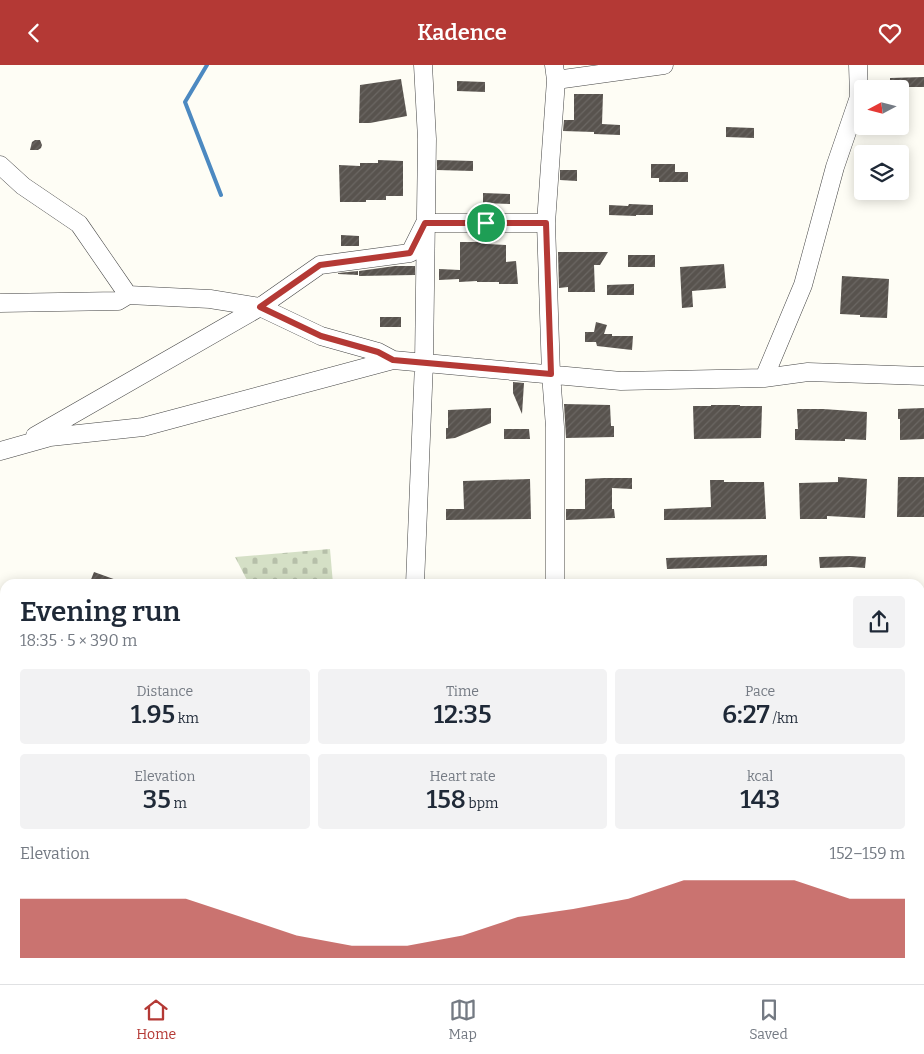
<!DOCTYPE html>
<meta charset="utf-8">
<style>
body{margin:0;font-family:Bitter,serif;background:#f2f2f3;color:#1f2937;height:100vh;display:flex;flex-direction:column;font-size:19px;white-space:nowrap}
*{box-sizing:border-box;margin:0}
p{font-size:16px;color:#747a83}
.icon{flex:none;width:28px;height:28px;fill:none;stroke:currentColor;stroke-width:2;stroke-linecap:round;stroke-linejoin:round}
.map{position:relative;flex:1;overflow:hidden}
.drawer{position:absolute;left:0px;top:514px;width:925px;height:406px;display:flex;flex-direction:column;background:#fff;border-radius:15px 15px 0 0;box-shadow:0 2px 12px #0003}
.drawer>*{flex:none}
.needle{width:32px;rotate:263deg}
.controls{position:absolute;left:854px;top:15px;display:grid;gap:10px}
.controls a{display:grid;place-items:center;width:55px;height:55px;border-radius:5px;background:#fff;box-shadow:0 2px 12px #0003;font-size:25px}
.pin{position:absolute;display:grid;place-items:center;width:42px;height:42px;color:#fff;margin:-21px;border:2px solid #fff;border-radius:50%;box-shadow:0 1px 5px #0007}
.round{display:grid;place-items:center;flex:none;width:52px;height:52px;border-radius:5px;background:#f2f2f3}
.head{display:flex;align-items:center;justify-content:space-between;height:85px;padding:0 20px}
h1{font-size:28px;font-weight:600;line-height:38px}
.stats{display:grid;grid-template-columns:repeat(3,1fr);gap:8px;height:85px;padding:5px 20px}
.stats div{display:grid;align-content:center;border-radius:5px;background:#f2f2f3;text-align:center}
.stats b{font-size:25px;font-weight:600}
.stats small{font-size:14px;font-weight:400}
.stats p{font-size:14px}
.chart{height:140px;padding:10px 20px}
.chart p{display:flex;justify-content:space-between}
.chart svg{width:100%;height:90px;margin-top:5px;fill:#b43935;opacity:.7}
header{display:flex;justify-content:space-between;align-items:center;height:65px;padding:0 20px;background:#b43935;color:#fff;font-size:22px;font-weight:600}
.tabs{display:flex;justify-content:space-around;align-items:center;height:70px;border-top:1px solid #e0e1e3;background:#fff;font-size:14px;color:#747a83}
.tabs a{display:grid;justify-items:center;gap:2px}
.tabs .on{color:#b43935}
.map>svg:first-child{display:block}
.grass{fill:#d1e6c1}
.cemetery{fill:url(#cemetery-stones)}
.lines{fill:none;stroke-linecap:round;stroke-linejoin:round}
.stream{stroke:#4c89c1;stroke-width:4}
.building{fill:url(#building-hatch)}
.minor-casing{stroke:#444;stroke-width:19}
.major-casing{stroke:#222;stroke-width:24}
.minor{stroke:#fff;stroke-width:18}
.major{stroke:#ebd878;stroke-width:22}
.route-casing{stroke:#fff;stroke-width:10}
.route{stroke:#b43935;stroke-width:6}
</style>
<header><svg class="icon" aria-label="back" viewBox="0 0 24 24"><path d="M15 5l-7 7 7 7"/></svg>Kadence<svg class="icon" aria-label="heart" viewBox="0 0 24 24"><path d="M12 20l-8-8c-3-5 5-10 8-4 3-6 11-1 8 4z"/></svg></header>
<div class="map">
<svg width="924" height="919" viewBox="0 0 924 919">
<defs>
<pattern id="cemetery-stones" width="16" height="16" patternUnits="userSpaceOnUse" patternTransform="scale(1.25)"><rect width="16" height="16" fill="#d5e0c6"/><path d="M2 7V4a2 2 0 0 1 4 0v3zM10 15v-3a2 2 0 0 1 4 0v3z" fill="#b6bfa9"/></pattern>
<pattern id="building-hatch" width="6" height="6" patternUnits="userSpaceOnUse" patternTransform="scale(1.25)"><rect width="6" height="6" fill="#58534e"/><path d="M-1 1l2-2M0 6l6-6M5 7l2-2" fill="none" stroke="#6b6763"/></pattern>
</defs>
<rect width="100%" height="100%" fill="#fefdf5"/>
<path class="grass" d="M924,606V906H920V608Z"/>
<path class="cemetery" d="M330,484L333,519H249L235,492Z"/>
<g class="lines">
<path class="stream" d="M207,0L185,37L221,130
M921,680L924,668"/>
</g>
<path class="building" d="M924,12V22H890V13Z
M401,14L407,51L370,58H359L360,20Z
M457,16L485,17V27L457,26Z
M574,29H603L602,59L620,60V70L594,69V67L563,66L564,55H574Z
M726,62L754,63V73L726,72Z
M35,75H40L42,80L41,83L38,85H30L32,77Z
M378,95L403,96V131H386V135H366V137H340L339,100L360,101V98H378Z
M437,95L473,96V106L437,105Z
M651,99H675V107H688V117H659V113H651Z
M560,105H577V116L560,115Z
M483,128L510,129V139L483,138Z
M629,139L653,140V150H636V151L609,150V140L628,141Z
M341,170L359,171V181H341Z
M460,177H487V179L506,180V197L516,196L518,219H499V217H477V216L459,217V214L439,215V204L460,205Z
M558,187H608L600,200H594L595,227H568V222L559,223Z
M628,190H655V202H628Z
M724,199L726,223L692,226L693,242L682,243L680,202Z
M395,201H415V210L359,211V206Z
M358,206V210L338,209V208Z
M842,211L889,214L887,253L860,252V250L840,249Z
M634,219V230H607V220Z
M380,252H401V262H380Z
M596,257L607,260L604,269H612V271H633L632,285L597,281L596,277H585V267H594Z
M513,317L524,318L522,349L513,328Z
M564,339L610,340L611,361H614V372L566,373Z
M711,340H740V341H762L761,373L694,374L693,341H711Z
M491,343V358L455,373L446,374V363H448V345Z
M924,343V374L900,375V354H898V344Z
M797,344H823L867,347L866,375L845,374V376L795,375V364H798Z
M504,364H529L530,374H504Z
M838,412L867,414L865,453L827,451V454H800L799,418L838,417Z
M898,412H924V452H897Z
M605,413H632V424L612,423V444H614L615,453L566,455V444H585V414Z
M530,414L531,454L446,455V444H464L463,416Z
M710,415H724V417H764L766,454L664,455V444L711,442Z
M767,490V501L667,504L666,493Z
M850,491L866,492L865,503L851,502L820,503L819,492Z
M94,507L122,517V519H95L90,517Z"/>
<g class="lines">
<g class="minor-casing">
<path id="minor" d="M554,0L556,15L546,158L551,309L555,362V519
M556,15L664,0
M0,100L23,121L79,159L128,230
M0,238L118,236L128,230L210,234L260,242L321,271L378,287L393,295
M764,313L803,220L835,102L859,32L858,0
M35,371L260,242L320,200L410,188L425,158H546
M0,386L50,372L143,362L393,295L621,316L764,313L808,307L924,311
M415,519L424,298L427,74L423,0
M419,919V915
M508,919L509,915"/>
</g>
<g class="major-casing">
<path id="major" d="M0,693L5,694
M449,915L457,919"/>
</g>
<use href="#minor" class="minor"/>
<use href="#major" class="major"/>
</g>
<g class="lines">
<g class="route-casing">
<path id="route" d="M425,158H546L551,309L393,295L378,287L321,271L260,242L320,200L410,188Z"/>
</g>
<use href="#route" class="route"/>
</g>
</svg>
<div class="controls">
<a><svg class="needle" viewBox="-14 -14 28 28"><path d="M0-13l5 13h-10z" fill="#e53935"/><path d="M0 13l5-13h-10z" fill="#747a83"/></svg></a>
<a><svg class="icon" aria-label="layers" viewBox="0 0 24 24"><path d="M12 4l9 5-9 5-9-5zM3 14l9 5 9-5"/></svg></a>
</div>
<div class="pin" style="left:486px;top:158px;background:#1e9e55"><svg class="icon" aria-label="arrive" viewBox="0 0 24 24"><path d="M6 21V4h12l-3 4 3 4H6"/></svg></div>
<section class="drawer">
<div class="head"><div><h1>Evening run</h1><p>18:35 · 5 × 390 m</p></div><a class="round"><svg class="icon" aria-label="share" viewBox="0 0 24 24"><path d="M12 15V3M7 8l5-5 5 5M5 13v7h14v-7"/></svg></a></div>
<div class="stats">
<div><p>Distance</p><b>1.95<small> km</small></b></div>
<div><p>Time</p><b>12:35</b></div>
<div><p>Pace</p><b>6:27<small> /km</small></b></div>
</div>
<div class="stats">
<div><p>Elevation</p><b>35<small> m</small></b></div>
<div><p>Heart rate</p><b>158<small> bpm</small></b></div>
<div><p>kcal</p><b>143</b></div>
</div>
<div class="chart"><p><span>Elevation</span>152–159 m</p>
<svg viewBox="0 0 160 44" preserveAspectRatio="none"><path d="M0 44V15L10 15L20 15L30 15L40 24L50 33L60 38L70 38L80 33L90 24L100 20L110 15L120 6L130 6L140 6L150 15L160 15V44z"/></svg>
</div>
</section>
</div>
<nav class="tabs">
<a class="on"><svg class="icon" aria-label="home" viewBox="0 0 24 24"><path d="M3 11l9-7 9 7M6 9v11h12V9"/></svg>Home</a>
<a><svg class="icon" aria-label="map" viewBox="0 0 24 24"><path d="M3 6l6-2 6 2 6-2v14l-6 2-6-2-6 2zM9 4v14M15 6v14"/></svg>Map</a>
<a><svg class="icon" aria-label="saved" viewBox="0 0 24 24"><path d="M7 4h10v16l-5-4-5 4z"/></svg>Saved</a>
</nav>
